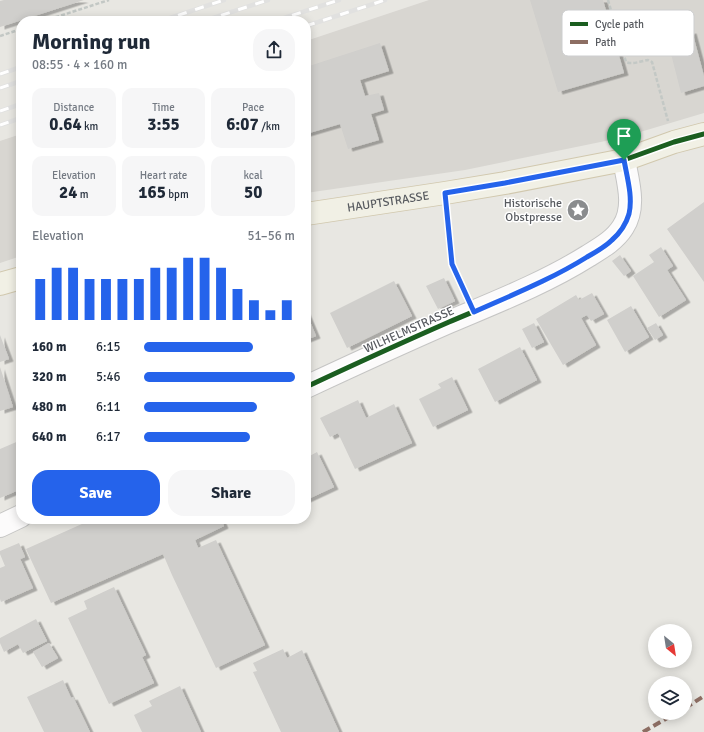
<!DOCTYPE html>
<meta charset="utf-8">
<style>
body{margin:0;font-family:Signika,sans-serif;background:#f6f6f7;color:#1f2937;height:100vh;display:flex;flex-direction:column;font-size:15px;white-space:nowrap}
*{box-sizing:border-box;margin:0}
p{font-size:13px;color:#747a83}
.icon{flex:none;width:22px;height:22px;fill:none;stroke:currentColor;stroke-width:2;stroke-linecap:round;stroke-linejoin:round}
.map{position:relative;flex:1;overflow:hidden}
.drawer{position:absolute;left:16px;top:16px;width:295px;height:508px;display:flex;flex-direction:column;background:#fff;border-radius:16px;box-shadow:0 2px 10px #0003}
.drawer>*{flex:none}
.needle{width:26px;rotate:150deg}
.fabs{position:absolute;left:648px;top:624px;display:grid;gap:8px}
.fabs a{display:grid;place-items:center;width:44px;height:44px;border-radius:50%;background:#fff;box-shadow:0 2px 10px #0003;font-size:20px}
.pin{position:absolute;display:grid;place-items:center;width:34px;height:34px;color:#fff;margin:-41px -17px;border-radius:50% 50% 50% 0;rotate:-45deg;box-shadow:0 0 4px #0007}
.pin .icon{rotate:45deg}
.round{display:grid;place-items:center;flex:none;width:42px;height:42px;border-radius:16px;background:#f6f6f7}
.summary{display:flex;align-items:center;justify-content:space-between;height:68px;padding:0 16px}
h1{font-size:22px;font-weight:800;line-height:30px}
.figures{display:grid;grid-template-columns:repeat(3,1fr);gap:6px;height:68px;padding:4px 16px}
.figures div{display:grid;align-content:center;border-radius:10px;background:#f6f6f7;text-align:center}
.figures b{font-size:17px;font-weight:800}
.figures small{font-size:11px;font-weight:400}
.figures p{font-size:11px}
.chart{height:112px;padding:8px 16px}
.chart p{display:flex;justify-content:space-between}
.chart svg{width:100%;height:72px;margin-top:4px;stroke:#2563eb;stroke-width:6}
.action{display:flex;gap:8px;margin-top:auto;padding:8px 16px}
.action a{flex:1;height:46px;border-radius:16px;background:#2563eb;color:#fff;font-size:16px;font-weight:800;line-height:46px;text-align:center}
.action a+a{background:#f6f6f7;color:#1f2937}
ul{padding:0 16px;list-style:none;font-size:13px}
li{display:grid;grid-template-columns:64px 48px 1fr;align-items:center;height:30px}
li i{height:10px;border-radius:5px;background:#2563eb}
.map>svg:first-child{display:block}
.industrial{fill:#d8d6d1}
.building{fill:#d0cfcc;filter:url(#shadow)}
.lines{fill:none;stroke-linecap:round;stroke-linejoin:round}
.minor-casing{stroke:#c5c5c4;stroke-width:24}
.major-casing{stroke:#d1c8ae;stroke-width:24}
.path{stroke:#c3c8c5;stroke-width:2.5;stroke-dasharray:4 2;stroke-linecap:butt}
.minor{stroke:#fcfbfb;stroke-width:22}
.major{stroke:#f1f0e5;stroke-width:22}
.rail-casing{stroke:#e1e1e0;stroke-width:4.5}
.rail{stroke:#fff;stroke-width:3;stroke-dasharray:9;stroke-linecap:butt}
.quiet{stroke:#8d6e63;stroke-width:4;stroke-dasharray:8 4;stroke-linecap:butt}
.cycleway-casing{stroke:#fff;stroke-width:8}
.cycleway{stroke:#1b5e20;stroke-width:5}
.route-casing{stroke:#fff;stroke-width:8}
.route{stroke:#2563eb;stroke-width:5}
.labels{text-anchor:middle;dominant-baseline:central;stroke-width:3;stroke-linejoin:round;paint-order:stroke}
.street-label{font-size:12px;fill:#585b60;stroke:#fff}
.poi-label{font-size:12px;fill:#585b60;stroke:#fff;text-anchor:end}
.key{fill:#fff;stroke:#cdcecf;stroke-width:1}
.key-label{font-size:11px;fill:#585b60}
</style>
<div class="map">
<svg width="704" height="732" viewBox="0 0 704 732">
<defs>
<filter id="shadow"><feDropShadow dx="4.5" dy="2.5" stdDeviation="0" flood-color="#0004"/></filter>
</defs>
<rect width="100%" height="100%" fill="#e8e7e2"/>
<path class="industrial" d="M429,0H704V113L620,138L465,170L306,193V41Z
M21,134V256L0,263V141Z"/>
<path class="building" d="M4,0H84L0,27V1Z
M530,0H603L624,73L558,92Z
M692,31L704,76V86L681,93L667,38Z
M380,43L389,71L360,80L365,96L379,93L384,110L371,114L379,140L348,149L340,124L306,134V67Z
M704,202V282L667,229Z
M661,247L673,266L667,270L686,300L659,317L633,276L654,262L649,255Z
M620,255L631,271L624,276L612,261Z
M444,278L455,301L438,309L426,286Z
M394,281L412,316L347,348L330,313Z
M592,293L604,314L591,321L587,315L581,318L596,345L563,365L536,319L576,295L579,300Z
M631,306L649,337L625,352L607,320Z
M306,312L316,336L306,340Z
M534,323L544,342L532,348L522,329Z
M656,323L663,335L655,340L647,328Z
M0,335L9,359L0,362Z
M520,347L537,380L495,402L478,369Z
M0,367L13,407L0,411Z
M452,377L468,410L433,427L419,399L441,388L438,384Z
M358,400L366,418L394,404L412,443L355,469L338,433L330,437L320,418Z
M21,440V489L0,498V449Z
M317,452L334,487L306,500V458Z
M93,519H221L224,526L195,540L198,548L216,540L265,645L216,668L172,575L163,554L51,603L26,549Z
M19,543L25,557L20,559L33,588L1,602L0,599V568L5,566L0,554V551Z
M114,587L146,655L142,657L154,683L109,704L68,618L87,609L84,601Z
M36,619L47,641L23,653L18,644L4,652L0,643V638Z
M49,643L58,658L42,667L33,652Z
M283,649L287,658L302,650L339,732H281L253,672L257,671L253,663Z
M63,680L71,698L73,697L90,732H44L27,697Z
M180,686L201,732H142L134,715L152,706L149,701Z"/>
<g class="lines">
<g class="minor-casing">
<path id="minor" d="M306,387C353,365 401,343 449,322C496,302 545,283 588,256C601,248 615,240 623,227C636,207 628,182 624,160
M0,526L21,516"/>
</g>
<g class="major-casing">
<g id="major">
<path id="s1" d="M306,214L445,193L505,183L624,160L674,142L704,134"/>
<path d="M0,284L21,278"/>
</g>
</g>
<path class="path" d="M608,0L626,62C632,65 641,61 648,60L652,62L668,121
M44,21L109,0
M0,36L21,29
M447,215L452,265L464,291"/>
<use href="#minor" class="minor"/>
<use href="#major" class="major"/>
<g class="rail-casing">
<path id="rail" d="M161,21L224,0
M204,21L268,0
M275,21L339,0
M306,26L385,0
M0,74L21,67
M0,88L21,81
M0,111L21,104
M0,125L21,118"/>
</g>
<use href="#rail" class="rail"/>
<path class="quiet" d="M685,708L704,696
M643,732L676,713"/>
<g class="cycleway-casing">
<path id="cycleway" d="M306,387C353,365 401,343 449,322C496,302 545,283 588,256C601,248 615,240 623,227C636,207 628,182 624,160L674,142L704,134"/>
</g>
<use href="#cycleway" class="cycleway"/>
</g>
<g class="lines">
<g class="route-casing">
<path id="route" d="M624,160C627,177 633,197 629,214C626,224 620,233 612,240C605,247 596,252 587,257C552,279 512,295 474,312L452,264L445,193L505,183Z"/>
</g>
<use href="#route" class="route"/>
</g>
<defs>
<g id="sight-disc" transform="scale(1.15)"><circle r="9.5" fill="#8a8c8e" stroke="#fff"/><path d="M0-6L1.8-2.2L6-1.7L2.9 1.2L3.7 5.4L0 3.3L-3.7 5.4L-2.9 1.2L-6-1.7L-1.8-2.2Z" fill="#fff"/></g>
</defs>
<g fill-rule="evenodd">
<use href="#sight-disc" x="578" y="210"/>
</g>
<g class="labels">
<g class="street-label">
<text stroke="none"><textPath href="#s1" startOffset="83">HAUPTSTRASSE</textPath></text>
<text transform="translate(409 330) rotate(-24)">WILHELMSTRASSE</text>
</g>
<g class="poi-label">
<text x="562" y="203">Historische<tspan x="562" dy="14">Obstpresse</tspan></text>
</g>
</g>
<rect x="562" y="10" width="132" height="46" rx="6" class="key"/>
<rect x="570" y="22" width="18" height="4" fill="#1b5e20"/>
<rect x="570" y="40" width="18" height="4" fill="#8d6e63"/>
<g class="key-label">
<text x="595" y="28">Cycle path</text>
<text x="595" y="46">Path</text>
</g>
</svg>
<div class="fabs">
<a><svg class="needle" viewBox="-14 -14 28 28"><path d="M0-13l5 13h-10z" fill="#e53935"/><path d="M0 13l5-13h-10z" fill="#747a83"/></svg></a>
<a><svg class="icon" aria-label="layers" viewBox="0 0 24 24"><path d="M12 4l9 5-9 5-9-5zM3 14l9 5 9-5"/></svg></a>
</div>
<div class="pin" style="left:624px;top:160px;background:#1e9e55"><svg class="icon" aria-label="arrive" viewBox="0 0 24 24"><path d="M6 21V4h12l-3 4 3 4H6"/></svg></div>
<section class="drawer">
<div class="summary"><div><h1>Morning run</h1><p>08:55 · 4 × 160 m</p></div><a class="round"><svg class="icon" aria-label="share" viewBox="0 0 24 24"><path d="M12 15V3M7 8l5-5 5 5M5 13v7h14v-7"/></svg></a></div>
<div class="figures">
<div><p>Distance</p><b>0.64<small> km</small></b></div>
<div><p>Time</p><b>3:55</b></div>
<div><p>Pace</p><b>6:07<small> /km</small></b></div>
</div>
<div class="figures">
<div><p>Elevation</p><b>24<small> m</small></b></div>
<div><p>Heart rate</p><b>165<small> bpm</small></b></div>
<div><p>kcal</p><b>50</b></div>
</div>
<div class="chart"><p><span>Elevation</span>51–56 m</p>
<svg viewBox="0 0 160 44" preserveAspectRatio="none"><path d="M5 44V19M15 44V12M25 44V12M35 44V19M45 44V19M55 44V19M65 44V19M75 44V12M85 44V12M95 44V6M105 44V6M115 44V12M125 44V25M135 44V32M145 44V38M155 44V32"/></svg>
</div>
<ul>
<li><b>160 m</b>6:15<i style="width:72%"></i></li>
<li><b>320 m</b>5:46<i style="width:100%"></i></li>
<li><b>480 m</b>6:11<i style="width:75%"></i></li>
<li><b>640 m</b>6:17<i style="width:70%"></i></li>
</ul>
<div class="action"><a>Save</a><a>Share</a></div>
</section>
</div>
